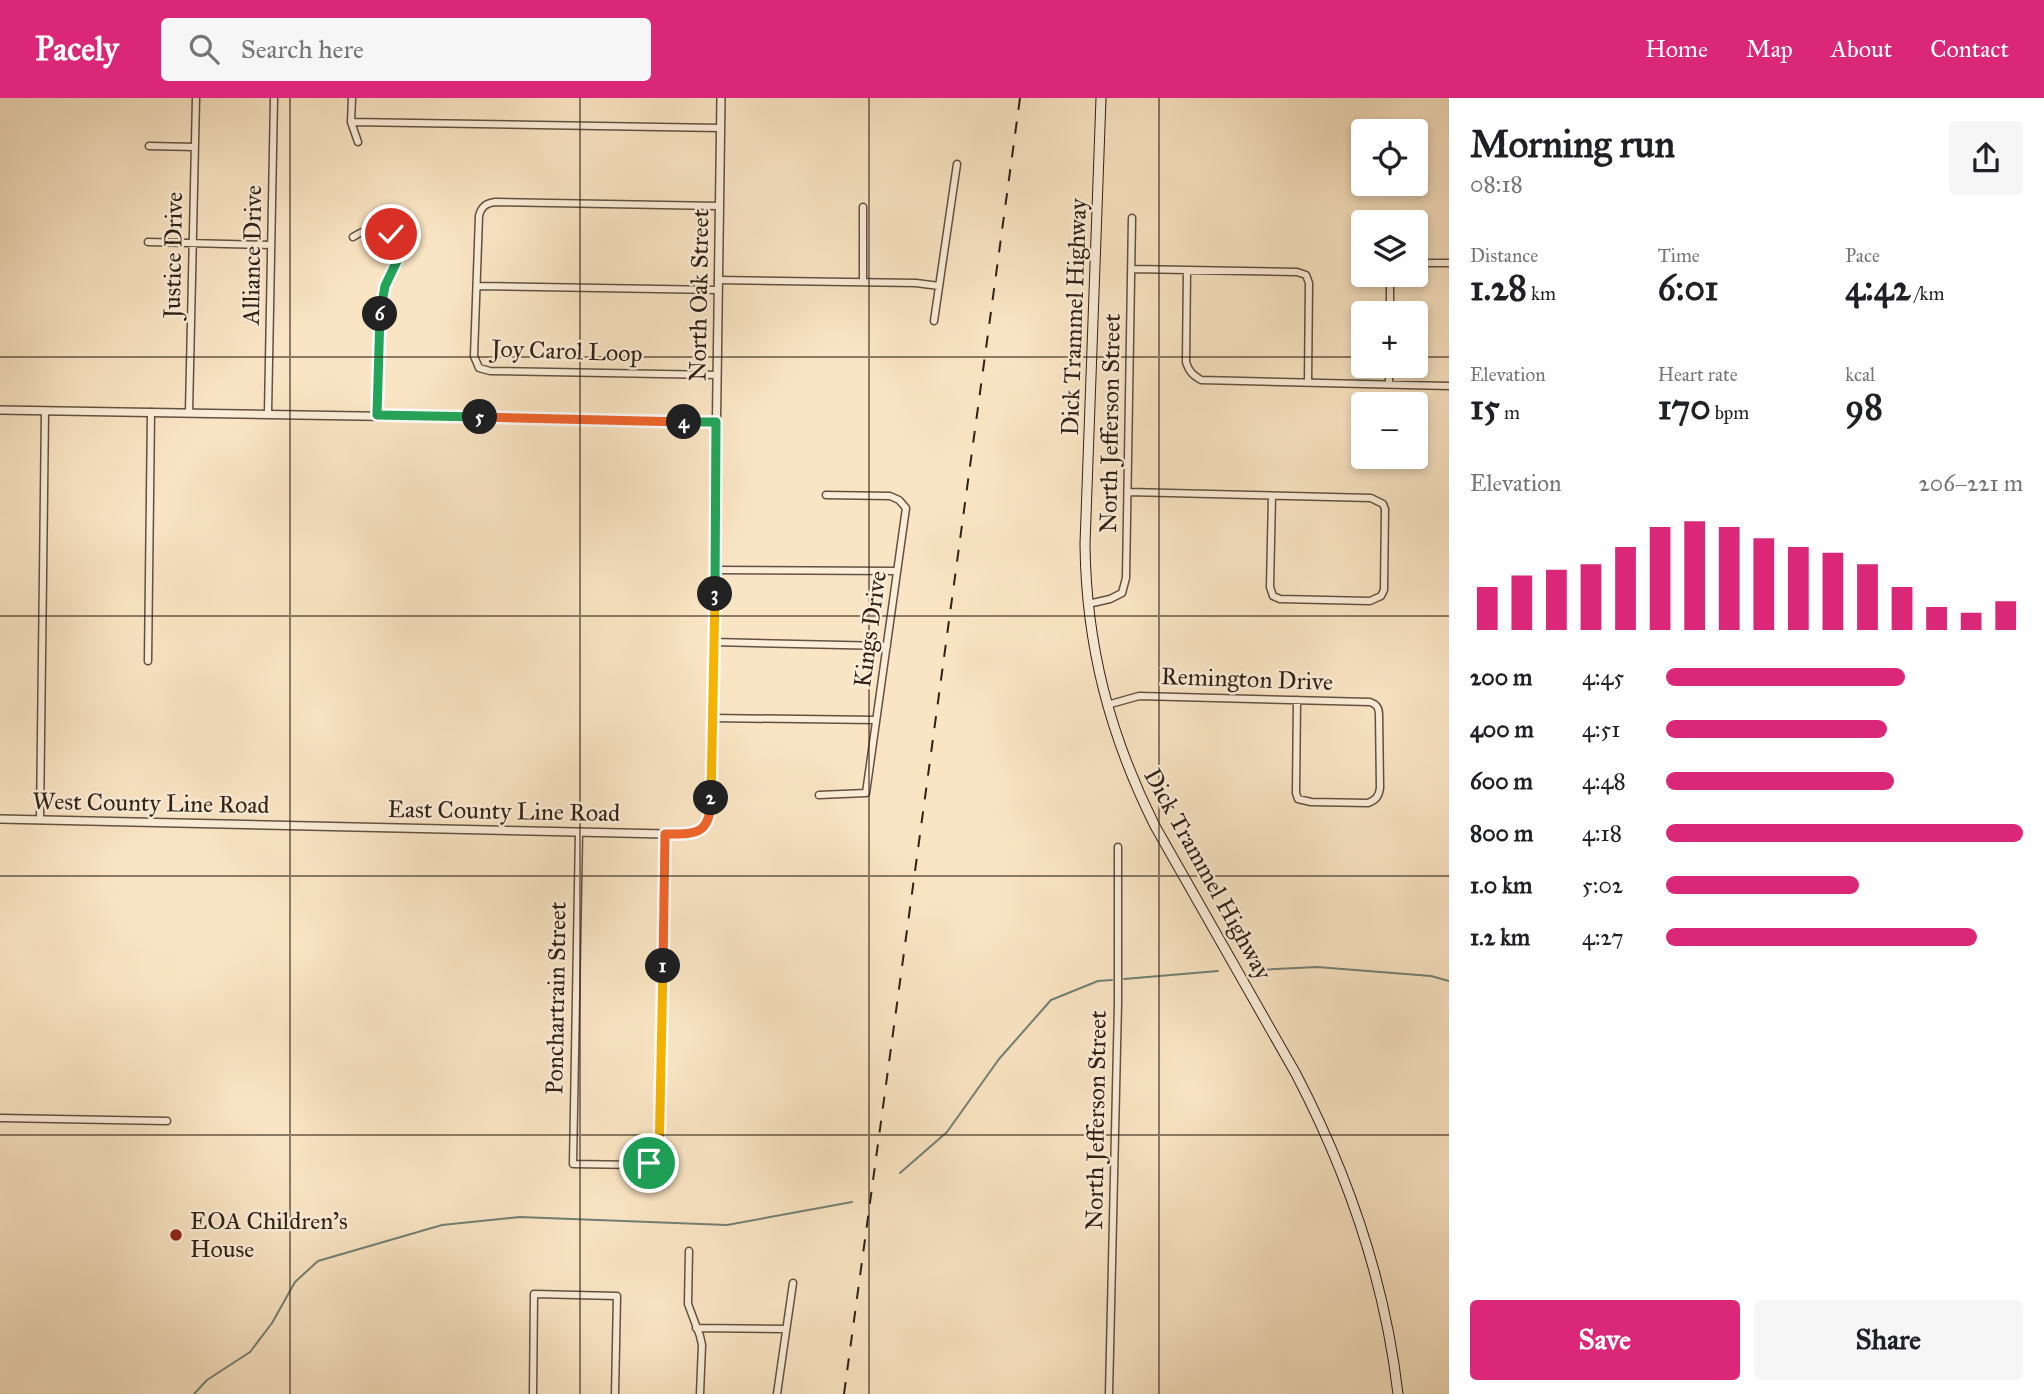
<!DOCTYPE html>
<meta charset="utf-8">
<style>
body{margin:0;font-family:"IM FELL Great Primer",serif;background:#f6f6f6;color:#202124;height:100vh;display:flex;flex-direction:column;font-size:26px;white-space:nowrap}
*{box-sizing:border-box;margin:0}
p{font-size:23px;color:#757577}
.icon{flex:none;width:38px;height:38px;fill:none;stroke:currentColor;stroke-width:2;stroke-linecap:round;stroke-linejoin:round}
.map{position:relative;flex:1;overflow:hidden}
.details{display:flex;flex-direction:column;background:#fff;width:595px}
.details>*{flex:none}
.tools{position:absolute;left:1351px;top:21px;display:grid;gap:14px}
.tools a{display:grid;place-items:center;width:77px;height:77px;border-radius:7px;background:#fff;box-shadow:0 4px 10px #0003;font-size:35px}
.pin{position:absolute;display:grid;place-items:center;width:60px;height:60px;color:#fff;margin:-30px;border:4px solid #fff;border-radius:50%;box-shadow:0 2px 7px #0007}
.km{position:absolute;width:35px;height:35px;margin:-18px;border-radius:50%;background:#222;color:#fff;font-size:19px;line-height:35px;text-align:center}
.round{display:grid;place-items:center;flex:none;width:74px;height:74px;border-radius:7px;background:#f6f6f6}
.summary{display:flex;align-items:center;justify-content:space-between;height:119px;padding:0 21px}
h1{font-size:38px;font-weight:800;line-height:52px}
.stats{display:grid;grid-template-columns:repeat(3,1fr);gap:10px;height:119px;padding:7px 21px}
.stats div{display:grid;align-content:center}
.stats b{font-size:35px;font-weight:800}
.stats small{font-size:19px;font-weight:400}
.stats p{font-size:19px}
.chart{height:196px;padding:14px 21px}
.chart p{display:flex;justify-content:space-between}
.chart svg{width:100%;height:126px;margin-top:7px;stroke:#db2777;stroke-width:6}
.cta{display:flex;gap:14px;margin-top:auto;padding:14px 21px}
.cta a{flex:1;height:80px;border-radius:7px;background:#db2777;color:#fff;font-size:28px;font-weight:800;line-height:80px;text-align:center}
.cta a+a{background:#f6f6f6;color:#202124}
ul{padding:0 21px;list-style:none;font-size:23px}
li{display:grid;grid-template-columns:112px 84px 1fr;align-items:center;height:52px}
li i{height:18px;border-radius:9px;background:#db2777}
header{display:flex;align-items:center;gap:42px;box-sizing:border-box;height:98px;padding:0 35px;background:#db2777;color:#fff}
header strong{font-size:33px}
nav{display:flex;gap:38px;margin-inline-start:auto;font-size:24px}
.search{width:490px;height:63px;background:#f6f6f6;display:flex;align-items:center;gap:18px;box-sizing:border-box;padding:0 24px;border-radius:7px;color:#757577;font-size:26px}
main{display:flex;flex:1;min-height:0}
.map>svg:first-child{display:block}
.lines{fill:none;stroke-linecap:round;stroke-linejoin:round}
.stream{stroke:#727f73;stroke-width:2}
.minor-casing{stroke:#625141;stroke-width:9}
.tertiary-casing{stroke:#625141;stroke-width:10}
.secondary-casing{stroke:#2f2016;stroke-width:11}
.minor{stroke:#fbedd8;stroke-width:6}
.tertiary{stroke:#fbedd8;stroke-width:7}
.secondary{stroke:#fbedd8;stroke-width:9}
.rail{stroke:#2f2016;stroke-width:2;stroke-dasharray:12 12;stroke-linecap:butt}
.split-1-casing{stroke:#fff;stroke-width:14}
.split-2-casing{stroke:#fff;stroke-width:14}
.split-3-casing{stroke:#fff;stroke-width:14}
.split-4-casing{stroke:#fff;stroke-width:14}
.split-5-casing{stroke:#fff;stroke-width:14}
.split-6-casing{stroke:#fff;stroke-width:14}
.split-7-casing{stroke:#fff;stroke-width:14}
.split-1{stroke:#f5b400;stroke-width:9}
.split-2{stroke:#f0652b;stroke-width:9}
.split-3{stroke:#f5b400;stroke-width:9}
.split-4{stroke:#22a559;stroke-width:9}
.split-5{stroke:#f0652b;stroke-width:9}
.split-6{stroke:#22a559;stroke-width:9}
.split-7{stroke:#22a559;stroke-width:9}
.grid{fill:none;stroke:#2f2016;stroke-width:2;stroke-opacity:0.55}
.poi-dot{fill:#8f2418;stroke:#fbedd8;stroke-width:2.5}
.labels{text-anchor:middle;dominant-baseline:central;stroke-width:5;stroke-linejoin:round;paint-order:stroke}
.street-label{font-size:24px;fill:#2f2016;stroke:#fbedd8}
.poi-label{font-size:24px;fill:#2f2016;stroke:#fbedd8;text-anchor:start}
</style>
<header>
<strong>Pacely</strong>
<div class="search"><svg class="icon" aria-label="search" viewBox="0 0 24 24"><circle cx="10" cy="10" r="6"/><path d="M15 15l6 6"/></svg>Search here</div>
<nav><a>Home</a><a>Map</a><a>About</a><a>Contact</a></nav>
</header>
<main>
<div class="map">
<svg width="1449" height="1296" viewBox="0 0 1449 1296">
<rect width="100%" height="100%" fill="#f9e4c3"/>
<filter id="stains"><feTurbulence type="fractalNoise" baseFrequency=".00286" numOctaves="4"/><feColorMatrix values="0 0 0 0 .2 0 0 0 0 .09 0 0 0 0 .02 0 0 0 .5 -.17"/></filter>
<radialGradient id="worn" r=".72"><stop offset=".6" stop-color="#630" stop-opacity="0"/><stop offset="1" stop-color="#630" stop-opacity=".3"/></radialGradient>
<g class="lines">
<path class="stream" d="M1257,872L1317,869L1431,878L1449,883
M1124,881L1218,873
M900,1075L947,1034L999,961L1051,902L1098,883L1112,882
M194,1296L207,1282L250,1254L272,1225L295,1184L318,1163L442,1127L520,1119L727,1127L852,1104"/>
<g class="minor-casing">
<path id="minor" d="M352,0L351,24L358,44
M351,24L720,30
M149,48L195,49
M863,109V184
M353,139C369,129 374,129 391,136C405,168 391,164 384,192C374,232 378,276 377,317
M148,144L271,147
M1416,165H1449
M1132,171L1297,174L1306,177L1309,185L1308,284
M1187,173L1186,264C1189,274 1193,277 1201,282L1449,288
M718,182L916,185L939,188
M478,188L718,192
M1390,215V188L1394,177
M934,223L957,66
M717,277L490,273L479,270L474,258L479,118C481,109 486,105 495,104L719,108
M1389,286V268
M189,314L196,0
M268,315L274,0
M1128,394L1371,400L1383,406L1385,411L1384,492L1381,498L1370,503L1280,501L1273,498L1270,489L1272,398
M715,472L897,473
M1088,506L1110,501L1122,495L1126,480L1132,120
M713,544L887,548
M148,563L151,314
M1107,607L1139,598L1370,604C1376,606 1379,609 1379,616L1380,690C1379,698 1376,702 1368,705L1311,704L1298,701L1296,695L1297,602
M712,620L876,622
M819,697L866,695L906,410L899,402L890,398L826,397
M40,722L45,313
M579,734L573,1066L639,1067L659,1061L665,736
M0,1020L167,1023
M689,1153L688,1206L700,1238L702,1247L700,1296
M696,1230L786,1231
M533,1296L534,1196L617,1198L615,1296
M777,1296L793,1185
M1109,1296L1118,905V749"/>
</g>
<g class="tertiary-casing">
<path id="tertiary" d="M0,312L716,324
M0,721L665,736C687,736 705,740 711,714L721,0"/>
</g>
<g class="secondary-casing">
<path id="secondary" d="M1101,0L1085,446C1086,548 1110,638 1155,728L1296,976C1348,1076 1385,1183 1398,1296"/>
</g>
<use href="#minor" class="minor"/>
<use href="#tertiary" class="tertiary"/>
<use href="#secondary" class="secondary"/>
<path class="rail" d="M844,1296L1020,0"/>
</g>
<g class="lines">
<g class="split-1-casing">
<path id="split-1" d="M649,1065L659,1061L663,868"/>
</g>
<g class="split-2-casing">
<path id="split-2" d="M663,868L665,736C697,736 710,737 711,700"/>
</g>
<g class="split-3-casing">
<path id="split-3" d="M711,700L715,496"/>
</g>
<g class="split-4-casing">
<path id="split-4" d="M684,324H716L715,496"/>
</g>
<g class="split-5-casing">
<path id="split-5" d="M480,319L684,324"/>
</g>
<g class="split-6-casing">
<path id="split-6" d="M380,216L377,317L480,319"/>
</g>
<g class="split-7-casing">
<path id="split-7" d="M380,216L385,188L397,163L398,150L391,136"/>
</g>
<use href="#split-1" class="split-1"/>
<use href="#split-2" class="split-2"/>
<use href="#split-3" class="split-3"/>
<use href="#split-4" class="split-4"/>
<use href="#split-5" class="split-5"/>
<use href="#split-6" class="split-6"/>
<use href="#split-7" class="split-7"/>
</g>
<path class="grid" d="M290,0V1296M580,0V1296M869,0V1296M1159,0V1296M0,259H1363M1416,259H1449M0,518H1449M0,778H1449M0,1037H1449"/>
<circle class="poi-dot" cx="176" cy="1137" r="7"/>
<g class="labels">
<g class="street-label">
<text transform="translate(173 157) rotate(-89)">Justice Drive</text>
<text transform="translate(252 157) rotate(-89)">Alliance Drive</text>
<text transform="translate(699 197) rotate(-89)">North Oak Street</text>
<text transform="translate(1074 219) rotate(-88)">Dick Trammel Highway</text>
<text transform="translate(567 253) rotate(2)">Joy Carol Loop</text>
<text transform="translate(1110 325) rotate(-89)">North Jefferson Street</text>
<text transform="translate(870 531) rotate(-82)">Kings Drive</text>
<text transform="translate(1247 581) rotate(2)">Remington Drive</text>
<text transform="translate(151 705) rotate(1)">West County Line Road</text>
<text transform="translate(504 713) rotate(1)">East County Line Road</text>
<text transform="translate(1208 776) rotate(61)">Dick Trammel Highway</text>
<text transform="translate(556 900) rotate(-89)">Ponchartrain Street</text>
<text transform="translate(1096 1022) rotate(-89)">North Jefferson Street</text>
</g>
<g class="poi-label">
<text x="190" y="1123">EOA Children’s<tspan x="190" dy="28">House</tspan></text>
</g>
</g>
<rect width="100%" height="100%" filter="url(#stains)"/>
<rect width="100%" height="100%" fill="url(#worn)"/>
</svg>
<div class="tools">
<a><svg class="icon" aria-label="locate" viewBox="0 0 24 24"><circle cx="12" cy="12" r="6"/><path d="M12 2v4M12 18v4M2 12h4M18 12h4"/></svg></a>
<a><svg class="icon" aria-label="layers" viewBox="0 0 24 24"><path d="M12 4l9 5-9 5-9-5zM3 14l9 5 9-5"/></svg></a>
<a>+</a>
<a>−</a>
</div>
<div class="pin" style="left:649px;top:1065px;background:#1e9e55"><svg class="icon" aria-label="arrive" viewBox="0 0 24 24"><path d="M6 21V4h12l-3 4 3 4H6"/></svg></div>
<div class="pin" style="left:391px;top:136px;background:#d93025"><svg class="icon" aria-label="check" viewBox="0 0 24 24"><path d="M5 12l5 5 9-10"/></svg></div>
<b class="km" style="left:663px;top:868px">1</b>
<b class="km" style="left:711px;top:700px">2</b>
<b class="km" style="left:715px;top:496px">3</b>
<b class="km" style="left:684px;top:324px">4</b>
<b class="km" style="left:480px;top:319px">5</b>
<b class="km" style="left:380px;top:216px">6</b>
</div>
<section class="details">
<div class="summary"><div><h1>Morning run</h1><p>08:18</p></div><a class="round"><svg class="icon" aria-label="share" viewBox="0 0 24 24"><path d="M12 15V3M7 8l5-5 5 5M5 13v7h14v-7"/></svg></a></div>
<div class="stats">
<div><p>Distance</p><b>1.28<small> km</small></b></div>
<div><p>Time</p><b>6:01</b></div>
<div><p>Pace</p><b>4:42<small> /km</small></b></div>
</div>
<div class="stats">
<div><p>Elevation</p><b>15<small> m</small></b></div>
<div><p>Heart rate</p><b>170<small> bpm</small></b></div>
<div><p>kcal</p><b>98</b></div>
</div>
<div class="chart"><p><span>Elevation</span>206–221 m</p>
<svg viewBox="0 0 160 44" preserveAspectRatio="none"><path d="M5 44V29M15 44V25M25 44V23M35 44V21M45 44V15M55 44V8M65 44V6M75 44V8M85 44V12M95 44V15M105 44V17M115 44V21M125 44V29M135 44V36M145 44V38M155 44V34"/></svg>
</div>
<ul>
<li><b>200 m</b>4:45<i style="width:67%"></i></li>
<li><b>400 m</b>4:51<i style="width:62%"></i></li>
<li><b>600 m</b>4:48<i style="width:64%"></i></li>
<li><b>800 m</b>4:18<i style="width:100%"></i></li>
<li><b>1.0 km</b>5:02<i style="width:54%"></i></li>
<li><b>1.2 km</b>4:27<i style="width:87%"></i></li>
</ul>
<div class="cta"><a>Save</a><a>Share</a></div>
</section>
</main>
